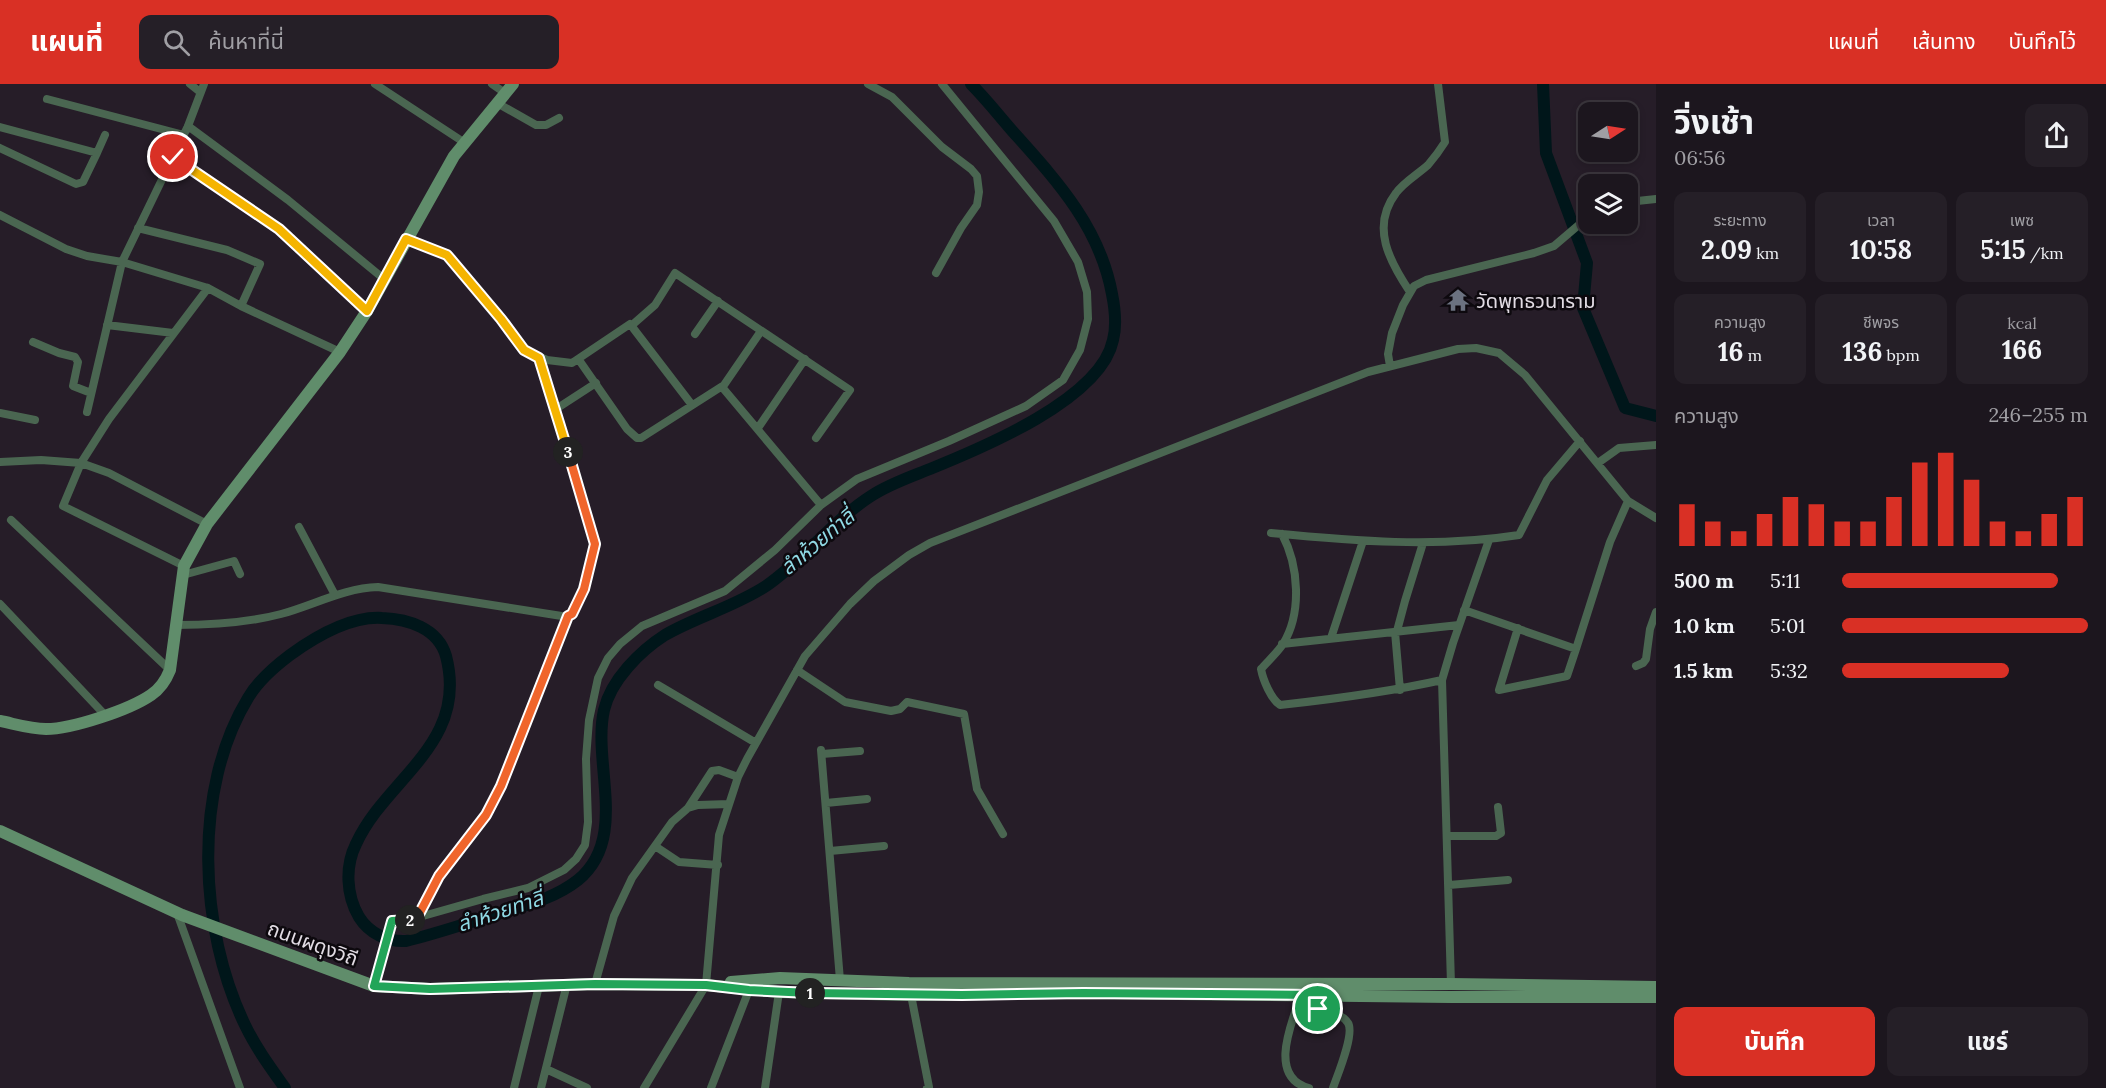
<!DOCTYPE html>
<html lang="th">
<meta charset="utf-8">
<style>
body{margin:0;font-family:Lora,"Noto Sans Thai",serif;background:#251f27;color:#f1f3f6;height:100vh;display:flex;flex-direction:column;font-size:22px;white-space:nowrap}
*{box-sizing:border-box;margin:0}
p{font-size:20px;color:#a09fa4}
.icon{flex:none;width:33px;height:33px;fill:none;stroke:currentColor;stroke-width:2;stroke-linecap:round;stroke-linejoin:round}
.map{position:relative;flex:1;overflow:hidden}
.panel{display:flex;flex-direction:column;background:#1c161e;width:450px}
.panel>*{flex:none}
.needle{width:39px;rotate:78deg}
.buttons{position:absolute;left:1578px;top:18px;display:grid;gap:12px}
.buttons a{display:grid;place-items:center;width:60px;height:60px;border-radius:12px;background:#1c161e;box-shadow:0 3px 9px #0003,0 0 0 2px #3a353c;font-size:30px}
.pin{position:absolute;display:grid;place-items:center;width:51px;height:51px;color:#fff;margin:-26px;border:3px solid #fff;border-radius:50%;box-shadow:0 2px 6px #0007}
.km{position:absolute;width:30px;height:30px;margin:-15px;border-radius:50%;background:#222;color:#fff;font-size:16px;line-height:30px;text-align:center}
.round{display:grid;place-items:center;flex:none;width:63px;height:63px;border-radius:12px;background:#251f27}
.overview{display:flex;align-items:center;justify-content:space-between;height:102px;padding:0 18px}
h1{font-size:33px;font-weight:700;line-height:45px}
.figures{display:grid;grid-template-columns:repeat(3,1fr);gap:9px;height:102px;padding:6px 18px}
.figures div{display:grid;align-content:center;border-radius:12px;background:#251f27;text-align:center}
.figures b{font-size:26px;font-weight:700}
.figures small{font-size:16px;font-weight:400}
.figures p{font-size:16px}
.chart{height:168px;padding:12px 18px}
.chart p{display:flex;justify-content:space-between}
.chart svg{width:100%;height:108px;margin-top:6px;stroke:#d93025;stroke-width:6}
.button{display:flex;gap:12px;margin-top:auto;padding:12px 18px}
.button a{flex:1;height:69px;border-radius:12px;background:#d93025;color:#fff;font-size:24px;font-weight:700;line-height:69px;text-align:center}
.button a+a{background:#251f27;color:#f1f3f6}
ul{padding:0 18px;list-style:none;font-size:20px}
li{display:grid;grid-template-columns:96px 72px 1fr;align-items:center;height:45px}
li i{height:15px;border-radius:8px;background:#d93025}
header{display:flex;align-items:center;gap:36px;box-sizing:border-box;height:84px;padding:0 30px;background:#d93025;color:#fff}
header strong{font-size:28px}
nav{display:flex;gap:33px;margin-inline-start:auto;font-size:21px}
.search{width:420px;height:54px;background:#251f27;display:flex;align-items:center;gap:15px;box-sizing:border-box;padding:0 21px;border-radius:12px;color:#a09fa4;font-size:22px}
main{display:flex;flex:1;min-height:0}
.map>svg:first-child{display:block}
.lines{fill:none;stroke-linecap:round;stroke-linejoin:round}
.river{stroke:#00161a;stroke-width:12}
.street{stroke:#4a6651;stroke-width:8}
.secondary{stroke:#608d6b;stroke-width:12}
.split-1-casing{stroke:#fff;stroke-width:12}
.split-2-casing{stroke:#fff;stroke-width:12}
.split-3-casing{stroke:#fff;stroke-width:12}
.split-4-casing{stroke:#fff;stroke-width:12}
.split-1{stroke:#22a559;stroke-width:8}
.split-2{stroke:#22a559;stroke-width:8}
.split-3{stroke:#f0652b;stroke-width:8}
.split-4{stroke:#f5b400;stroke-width:8}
.labels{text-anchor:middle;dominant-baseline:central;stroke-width:5;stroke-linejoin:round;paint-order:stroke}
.poi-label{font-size:20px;fill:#e2dce4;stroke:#0d090e;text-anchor:start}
.street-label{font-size:20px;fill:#e2dce4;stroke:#0d090e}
.water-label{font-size:21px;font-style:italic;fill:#8fd9e4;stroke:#0d090e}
</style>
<header>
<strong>แผนที่</strong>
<div class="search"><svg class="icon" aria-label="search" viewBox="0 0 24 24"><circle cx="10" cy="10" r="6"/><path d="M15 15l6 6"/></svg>ค้นหาที่นี่</div>
<nav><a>แผนที่</a><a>เส้นทาง</a><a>บันทึกไว้</a></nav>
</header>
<main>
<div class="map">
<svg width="1656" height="1004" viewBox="0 0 1656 1004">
<rect width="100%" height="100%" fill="#261d28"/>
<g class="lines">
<path class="river" d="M1543,0L1546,69L1587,179L1583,224L1625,324L1656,332
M285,1004C270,983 256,964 245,941C199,846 192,706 248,614C258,597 274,583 290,571C315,553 350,532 382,534C408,535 438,544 446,572C469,660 386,694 356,760C345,782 346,811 359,833C369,849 387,858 406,857C435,850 464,840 494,831C523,822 554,815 578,796C629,754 592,680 604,626C611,596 640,567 665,551C698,532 734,523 766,502C804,476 832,437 871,412C889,400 910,393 930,385C982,364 1101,315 1113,256C1117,241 1115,225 1112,210C1100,144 1058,98 1015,50C1000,33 987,16 971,0"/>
<path class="street" d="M190,0L200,8
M375,0L465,59
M492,0L505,9
M868,0L892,13L942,63L971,85L977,92L979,108L977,121L961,144L936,189
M47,15L184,51
M497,19L536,41H546L559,34
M188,42L288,116L384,195
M0,43L97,69L83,98L76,100L0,64
M97,69L105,51
M173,73L279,145L367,227
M1628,118L1656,115
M0,131L66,165L87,172L122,178L208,204L241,222L340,268
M138,144L227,166L260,180L241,222
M406,155L447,171L501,235L524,266L547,276L572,279L630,240L692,321
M1410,208C1390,178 1370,143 1396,109C1404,98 1418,90 1428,81C1434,74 1440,66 1445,58L1438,0
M107,241L173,249
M631,242L655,221L675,189L850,306L816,354
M695,250L718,217
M33,258L59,269L75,273L78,278L73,302L91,309
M539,274L595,461L584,505L572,530L568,533
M579,276L627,345L637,354H641L724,301L761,247
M1390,282L1388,270L1392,249L1403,221L1414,202L1426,196L1534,169L1554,162L1588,133
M722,303L821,421
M556,325L596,299
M87,328L122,178L188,42L204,0
M0,329L35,336
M758,344L805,275
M0,378L41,376L81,379L109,389L207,440
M1598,379L1619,364L1656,361
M11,436L170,586
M299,443L335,511
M1271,449C1354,457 1436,464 1519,451L1547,396L1580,357
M1282,450C1299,482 1302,529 1283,560C1277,569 1268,577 1261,585C1263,596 1271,615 1280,621C1335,615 1389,608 1442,596
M184,482L63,422L81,379L109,335L208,204
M183,491L234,477L240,490
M0,520L105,631
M1464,526L1576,565L1610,458L1628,417
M176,541C211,541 247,539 281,530C314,521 344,504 378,503L568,533L501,702L486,731L439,792L416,834L392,837L374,902
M1518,544L1499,606L1567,592L1576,565
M1397,547L1405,517L1423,459
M1395,548L1400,606
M1331,554L1363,457
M1282,560L1459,541
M1636,582L1643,579L1646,575L1650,545L1656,528
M797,586L845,618L891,627L900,625L907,618L964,630L977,705L1003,750
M658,601L756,659
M821,666L840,896
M822,670L860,667
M826,719L867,715
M688,724L712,687L719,686L738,693
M1448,752H1496L1501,749L1498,723
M655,762L679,778L718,781
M830,767L884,762
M1449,801L1508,796
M177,829L240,1004
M416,834L483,815L528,804L564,786L576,775L585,761L588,738L586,675L589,636L598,594L608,574L620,560L642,542L725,507L775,466L821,421L857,395L949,357L1026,322L1063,296L1080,266L1088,235L1087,208L1078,178L1054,137L942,0
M595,900L614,832L632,794L672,738L688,724L698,721L729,720
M1451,900L1442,596L1453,559L1489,456
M911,911L929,1003L927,1004
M1301,911C1292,938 1267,993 1309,1004
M1317,911L1319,925C1328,929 1342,929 1348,939C1355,950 1337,992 1333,1004
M546,985L587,1004
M514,1004L539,902
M541,1004L567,900
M644,1004L706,901L719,751L738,693L747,675L805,572L850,520L874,497L909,471L930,459L1368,288L1458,265L1476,264L1499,269L1525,291L1628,417L1656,434
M711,1004L749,906
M765,1004L779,908"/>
<path class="secondary" d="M0,637C15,640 31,645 46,645C72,645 129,626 151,611C160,605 166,596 170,586L184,482L207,440L340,268L367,227L454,72L513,0
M0,747L182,831L374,902L430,905L595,900L706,901L779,908L911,911L1083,909L1451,913H1656
M731,898L780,894L909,899L1451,900L1656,903"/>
</g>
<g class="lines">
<g class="split-1-casing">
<path id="split-1" d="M810,909L962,911L1083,909L1317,911L1318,925"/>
</g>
<g class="split-2-casing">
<path id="split-2" d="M410,836L392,837L374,902L430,905L595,900L706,901L749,906L810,909"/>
</g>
<g class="split-3-casing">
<path id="split-3" d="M410,836L417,834L439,792L486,731L501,702L568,532L572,530L584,505L595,460L568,368"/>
</g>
<g class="split-4-casing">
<path id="split-4" d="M173,73L279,145L367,227L406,155L447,171L501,235L524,266L539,274L568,368"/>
</g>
<use href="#split-1" class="split-1"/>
<use href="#split-2" class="split-2"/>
<use href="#split-3" class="split-3"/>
<use href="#split-4" class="split-4"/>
</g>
<defs>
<g id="temple-bare" transform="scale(1.8)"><path d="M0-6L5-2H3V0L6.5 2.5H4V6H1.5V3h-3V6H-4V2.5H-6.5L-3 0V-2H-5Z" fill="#6b7280" stroke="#0d090e" stroke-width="2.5" paint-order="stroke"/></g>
</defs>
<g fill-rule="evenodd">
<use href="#temple-bare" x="1458" y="216"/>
</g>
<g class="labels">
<g class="poi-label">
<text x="1476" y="216">วัดพุทธวนาราม</text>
</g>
<g class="street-label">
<text transform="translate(313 859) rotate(20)">ถนนผดุงวิถี</text>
</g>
<g class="water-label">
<text transform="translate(817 458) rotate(-40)">ลำห้วยท่าลี่</text>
<text transform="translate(500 827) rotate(-18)">ลำห้วยท่าลี่</text>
</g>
</g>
</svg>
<div class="buttons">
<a><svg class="needle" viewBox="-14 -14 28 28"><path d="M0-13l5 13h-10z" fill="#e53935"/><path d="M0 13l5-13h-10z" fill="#a09fa4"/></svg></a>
<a><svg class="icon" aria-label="layers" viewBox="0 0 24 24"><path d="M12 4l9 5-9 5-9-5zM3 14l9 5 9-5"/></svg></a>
</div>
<div class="pin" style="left:1318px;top:925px;background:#1e9e55"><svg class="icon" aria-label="arrive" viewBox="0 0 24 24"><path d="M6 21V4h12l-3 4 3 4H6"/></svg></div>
<div class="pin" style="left:173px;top:73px;background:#d93025"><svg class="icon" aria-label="check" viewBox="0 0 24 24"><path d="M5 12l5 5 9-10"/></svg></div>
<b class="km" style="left:810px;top:909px">1</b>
<b class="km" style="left:410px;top:836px">2</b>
<b class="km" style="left:568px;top:368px">3</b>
</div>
<section class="panel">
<div class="overview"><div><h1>วิ่งเช้า</h1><p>06:56</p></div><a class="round"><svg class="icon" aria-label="share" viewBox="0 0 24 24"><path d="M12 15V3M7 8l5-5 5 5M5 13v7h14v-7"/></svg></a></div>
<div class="figures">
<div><p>ระยะทาง</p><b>2.09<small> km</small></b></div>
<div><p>เวลา</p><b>10:58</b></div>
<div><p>เพซ</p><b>5:15<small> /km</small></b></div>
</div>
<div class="figures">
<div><p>ความสูง</p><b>16<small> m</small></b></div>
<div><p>ชีพจร</p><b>136<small> bpm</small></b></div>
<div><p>kcal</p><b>166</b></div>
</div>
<div class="chart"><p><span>ความสูง</span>246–255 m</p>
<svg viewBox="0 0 160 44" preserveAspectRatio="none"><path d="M5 44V27M15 44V34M25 44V38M35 44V31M45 44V24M55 44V27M65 44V34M75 44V34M85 44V24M95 44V10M105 44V6M115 44V17M125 44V34M135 44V38M145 44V31M155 44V24"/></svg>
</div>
<ul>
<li><b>500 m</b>5:11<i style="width:88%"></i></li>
<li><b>1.0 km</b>5:01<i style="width:100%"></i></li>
<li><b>1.5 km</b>5:32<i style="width:68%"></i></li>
</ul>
<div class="button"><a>บันทึก</a><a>แชร์</a></div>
</section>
</main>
